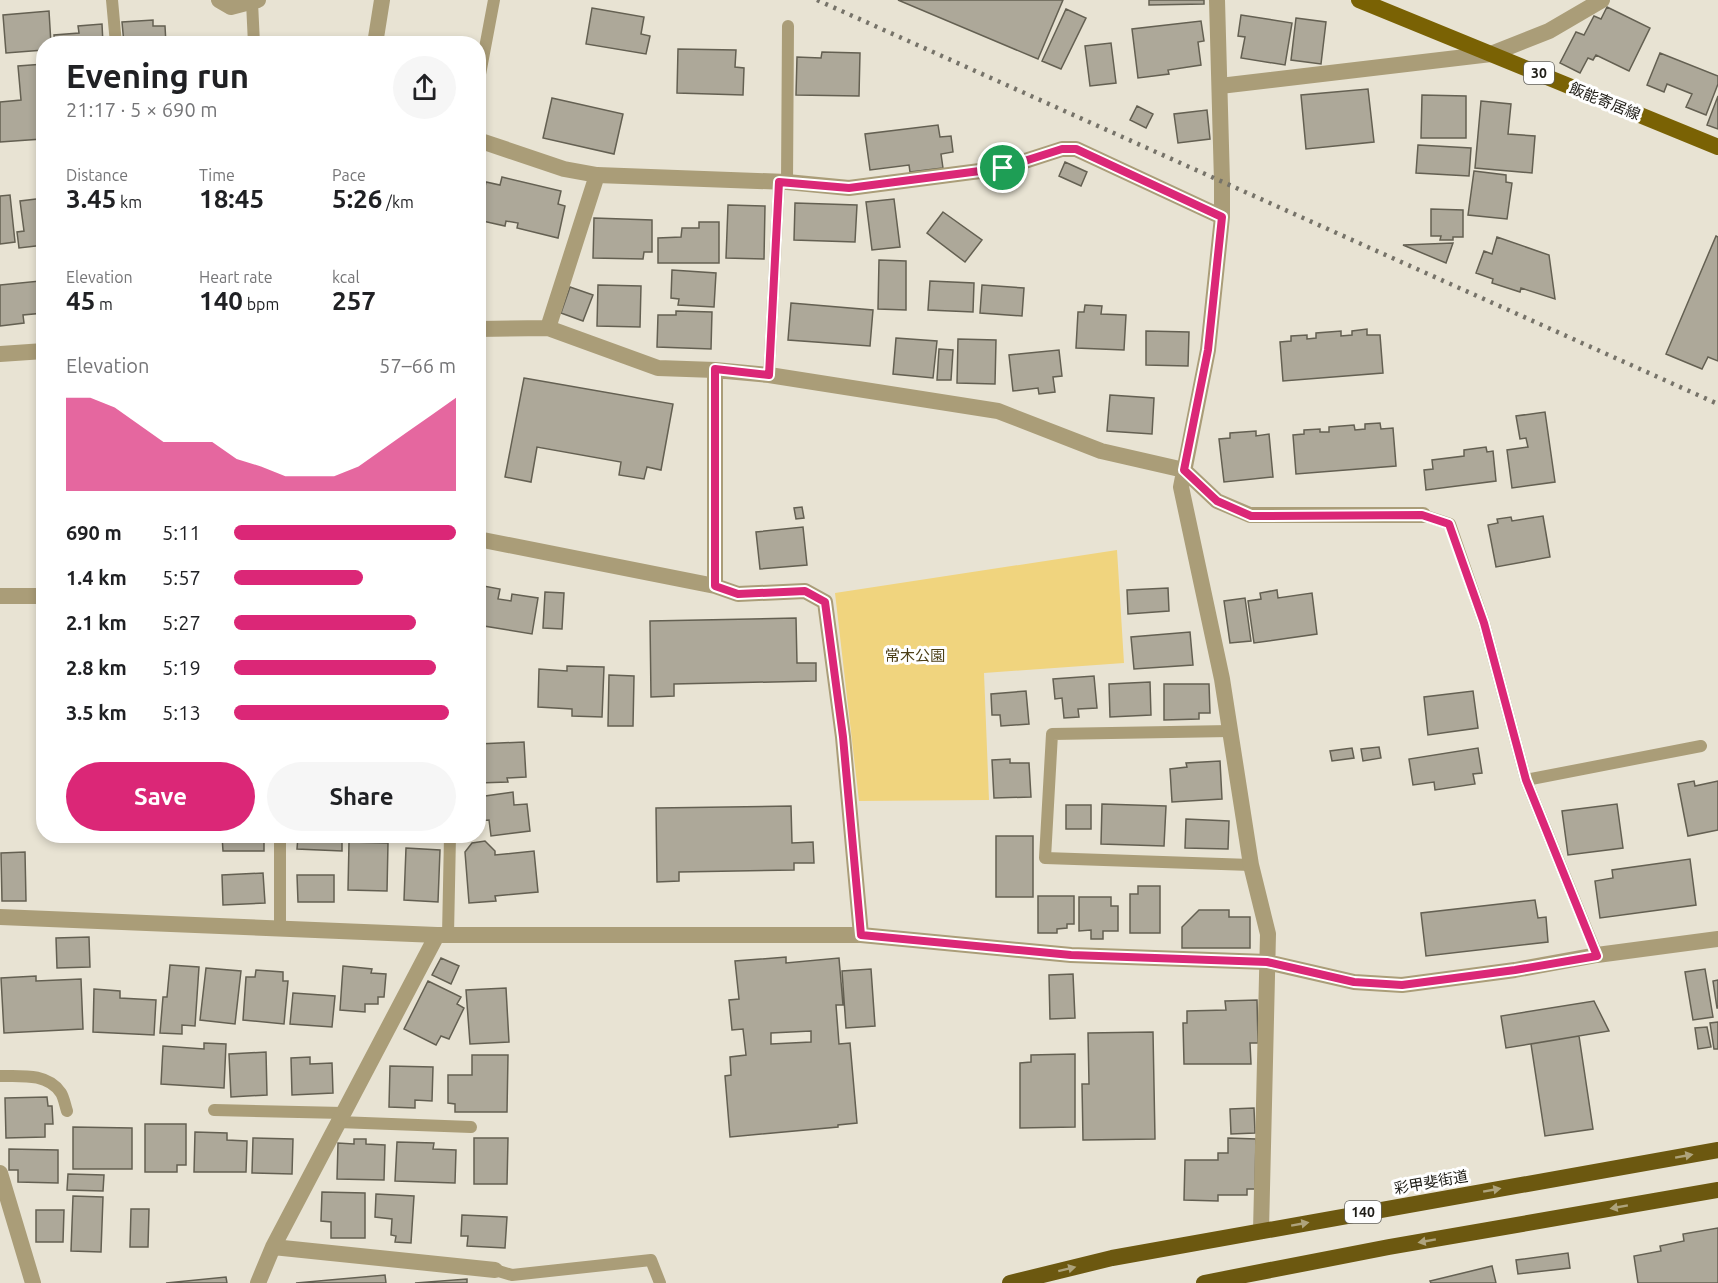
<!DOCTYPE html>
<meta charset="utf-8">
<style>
body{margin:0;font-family:Ubuntu,"Noto Sans JP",sans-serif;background:#f6f6f6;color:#202124;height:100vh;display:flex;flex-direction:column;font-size:22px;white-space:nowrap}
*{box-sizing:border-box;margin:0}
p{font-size:20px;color:#757577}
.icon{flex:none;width:33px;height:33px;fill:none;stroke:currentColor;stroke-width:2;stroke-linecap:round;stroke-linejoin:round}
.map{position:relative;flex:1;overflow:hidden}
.drawer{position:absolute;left:36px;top:36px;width:450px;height:807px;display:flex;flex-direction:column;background:#fff;border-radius:24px;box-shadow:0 3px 9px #0003}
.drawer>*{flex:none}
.pin{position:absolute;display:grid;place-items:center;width:51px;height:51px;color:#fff;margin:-26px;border:3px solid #fff;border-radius:50%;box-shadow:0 2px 6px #0007}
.round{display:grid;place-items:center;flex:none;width:63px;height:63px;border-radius:32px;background:#f6f6f6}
.overview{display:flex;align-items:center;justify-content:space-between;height:102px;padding:0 30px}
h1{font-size:33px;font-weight:700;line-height:45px}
.stats{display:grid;grid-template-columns:repeat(3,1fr);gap:9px;height:102px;padding:6px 30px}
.stats div{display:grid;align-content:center}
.stats b{font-size:26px;font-weight:700}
.stats small{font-size:16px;font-weight:400}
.stats p{font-size:16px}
.chart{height:168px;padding:12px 30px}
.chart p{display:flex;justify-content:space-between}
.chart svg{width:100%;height:108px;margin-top:6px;fill:#db2777;opacity:.7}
.primary-button{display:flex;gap:12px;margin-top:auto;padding:12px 30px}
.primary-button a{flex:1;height:69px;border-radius:36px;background:#db2777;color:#fff;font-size:24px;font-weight:700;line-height:69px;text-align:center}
.primary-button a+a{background:#f6f6f6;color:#202124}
ul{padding:0 30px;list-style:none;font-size:20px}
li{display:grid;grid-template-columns:96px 72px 1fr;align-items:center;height:45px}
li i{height:15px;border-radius:8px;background:#db2777}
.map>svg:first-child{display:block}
.green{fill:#f0d47e}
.building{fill:#ada899;stroke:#646052;stroke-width:1.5;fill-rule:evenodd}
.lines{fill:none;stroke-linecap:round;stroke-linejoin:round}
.service{stroke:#aa9d78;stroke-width:12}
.minor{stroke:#aa9d78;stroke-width:16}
.primary{stroke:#7a6204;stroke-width:16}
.trunk{stroke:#6c5810;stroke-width:16}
.rail{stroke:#767369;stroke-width:4.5;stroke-dasharray:3 6;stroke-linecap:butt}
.oneway{fill:#aea37c}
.route-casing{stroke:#fff;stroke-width:12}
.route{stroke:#db2777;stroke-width:8}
.labels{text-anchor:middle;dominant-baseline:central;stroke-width:6;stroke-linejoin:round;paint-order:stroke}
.shield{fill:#fff;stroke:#62615d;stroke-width:1.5}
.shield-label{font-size:14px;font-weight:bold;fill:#1f1d17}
.street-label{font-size:15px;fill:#1f1d17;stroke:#fff}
.park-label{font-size:15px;fill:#4c3f17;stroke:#fff}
</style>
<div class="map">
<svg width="1718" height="1283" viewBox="0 0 1718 1283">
<rect width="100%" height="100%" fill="#e8e3d3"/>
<path class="green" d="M1117,550L1124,663L984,673L989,800L859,801L835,593Z"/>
<path class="building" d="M898,0H1063L1038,59Z
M1149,0H1204V4L1149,5Z
M1607,7L1650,28L1629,71L1596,55L1593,60L1588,58L1580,73L1560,63L1576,32L1584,35L1594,16L1601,19Z
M592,8L644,17L641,34L650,36L646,54L586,44Z
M1066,9L1086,18L1061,69L1042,61Z
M49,11L51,44H44V50L6,53L3,15Z
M1241,15L1292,23L1285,65L1241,58L1245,37L1238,36Z
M1296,18L1326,22L1321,64L1291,60Z
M153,20V26H165L166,44H124L122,22Z
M1201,21L1204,41L1198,42L1201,65L1168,70L1169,74L1138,78L1132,29Z
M102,24L103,44H55L54,35L79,33L78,26Z
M1111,43L1116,83L1090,86L1085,46Z
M678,49L736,50L735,67L744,68L743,95L677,93Z
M822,52L860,53L859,96L796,95L797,57L821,58Z
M1660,53L1718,76V84L1706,115L1686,107L1692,94L1667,84L1664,92L1647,85Z
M44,64V110L39,111L42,139L0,142V102L21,100L18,66Z
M1368,89L1374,142L1306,149L1301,95Z
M1422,95L1466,96V138H1421Z
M1718,96V129L1707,125Z
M552,98L623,114L614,154L543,138Z
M1481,101L1511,104L1508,134L1535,136L1532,173L1475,168Z
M1137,106L1153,114L1146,128L1130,120Z
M1207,110L1210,139L1178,143L1174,114Z
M938,125L940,137L951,136L953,152L941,154L943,168L910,172L909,165L870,170L865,134Z
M1418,145L1471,148L1469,176L1416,173Z
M1065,162L1087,172L1081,186L1059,176Z
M1474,171L1506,175V182L1512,183L1507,219L1468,215Z
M502,177L561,191L558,204L565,206L558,238L517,228L518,223L506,221L505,226L478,220L486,182L500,185Z
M10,195L15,242L0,244V196Z
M44,198V245L19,248L17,232L24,231L20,201Z
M894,199L900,247L872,250L866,202Z
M795,203L857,205L855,242L794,240Z
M728,205L765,206L764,259L726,258Z
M1431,209L1463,210V237H1453V240H1440L1441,236H1431Z
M943,212L982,240L965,262L927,233Z
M594,218L652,220V252H644L643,259L593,258Z
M699,222H719V263H658V238L681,237L682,228H699Z
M1716,236L1718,237V361L1708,357L1702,369L1666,354Z
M1497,237L1549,255L1555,299L1521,288L1520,292L1492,283L1493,279L1476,273L1484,251L1492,254Z
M1453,243L1446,263L1403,245Z
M879,260L906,261V310L878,309Z
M672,270L716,273L714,307L678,305L679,299L671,298Z
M40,281L44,313L23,315L24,323L0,326V285Z
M930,281L974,283L973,312L928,310Z
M598,285L641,286L640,327L597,326Z
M982,285L1024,288L1022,316L980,313Z
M570,287L593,295L583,321L561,313Z
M791,303L873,310L870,346L788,340Z
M1085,305L1102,306L1101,314L1126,315L1124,350L1076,348L1078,312H1084Z
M676,311L712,312L711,349L657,347L658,315H676Z
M1367,329V335H1380L1383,373L1283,381L1280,342L1291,341V336L1307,335V339L1316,338V333L1341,331V336L1352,335V331Z
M1146,331L1189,332L1188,366L1146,365Z
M896,338L937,341L933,378L893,374Z
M958,339L996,340L995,384L957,383Z
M939,349L953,350L951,380H937Z
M1059,350L1062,376L1053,377L1055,392L1039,394L1038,388L1013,391L1009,355Z
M524,378L673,404L661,470L647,467L644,479L619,475L621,462L537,447L531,482L505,477Z
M1110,395L1154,398L1152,434L1107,431Z
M1545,412L1555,482L1512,488L1507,450L1528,447L1526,438L1520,439L1516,416Z
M1380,423L1381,429L1393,428L1396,466L1296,474L1293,435L1304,434V430L1320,429V432H1329V427L1354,425L1355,430L1365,429V424Z
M1256,431V436L1269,434L1273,477L1224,482L1219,439L1230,438V433Z
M1486,447L1487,452L1493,451L1496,481L1426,490L1424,470L1433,469L1432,460L1464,456V450Z
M802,507L804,518L796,519L794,508Z
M1543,516L1550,557L1496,567L1488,525L1498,523L1497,519L1511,517L1512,521Z
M803,527L807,565L760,569L756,532Z
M478,585L500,589L498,599L511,601L512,594L538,598L532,634L478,625Z
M1168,588L1169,611L1128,614L1127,590Z
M1277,590L1278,598L1312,593L1317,634L1254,643L1248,601L1261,599L1260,593Z
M545,592L564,593L562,629L543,628Z
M1245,598L1251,641L1230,643L1224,601Z
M796,618L797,663H816V681L674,684V696L651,697L650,621Z
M1190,632L1193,665L1134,669L1131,637Z
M567,666L604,667L602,717L572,716V709L538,707L539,669L567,671Z
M609,675L634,676L633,726H608Z
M1094,676L1097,708L1078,709L1079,717L1064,718L1062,698L1055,699L1053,679Z
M1150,682L1151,715L1110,717L1109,684Z
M1164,684H1209L1210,713H1199V719L1164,720Z
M1026,691L1029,724L1001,726L1000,715H992L991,694Z
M1473,691L1478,728L1428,735L1424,697Z
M524,742L526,777L507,778L508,782L478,783V744Z
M1379,747L1381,758L1363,761L1361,749Z
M1352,748L1354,758L1332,761L1330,751Z
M1478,748L1482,773L1473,774L1475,784L1435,790L1434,782L1413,785L1409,759Z
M1010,759V763H1029L1031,797L994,798L992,760Z
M1220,761L1222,799L1172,802L1170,769L1187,767L1186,763Z
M1694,781L1695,786L1718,781V830L1688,836L1678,784Z
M513,792L514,805L527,804L530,831L491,836L489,820L478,821V797Z
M1102,804L1166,806L1164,846L1101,844Z
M1617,804L1623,848L1568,855L1562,811Z
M1066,805H1091V829H1066Z
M791,806L792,843L813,842L814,863H794V870L679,872V881L657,882L656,808Z
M1186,819L1229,821L1228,849L1185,848Z
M222,836H264V851H223Z
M298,836H342V851L297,849Z
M996,836H1033V897H996Z
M485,841L495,851V855L534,851L538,892L495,896L496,901L469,903L465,852L472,843Z
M349,842L388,843L387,891L348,890Z
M406,848L440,850L438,902L404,900Z
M25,852L26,901H2L1,853Z
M1690,859L1696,905L1600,918L1595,881L1613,878L1612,870Z
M263,873L265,903L223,905L222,875Z
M297,875H334V902H298Z
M1138,886H1160V933H1130V894H1138Z
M1038,896H1074V924H1067V928L1057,929V933H1038Z
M1079,897H1111V906H1118V931H1103V939H1091V930L1079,931Z
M1535,900L1538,918L1546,917L1548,942L1426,956L1421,913Z
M1199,910H1229V917H1250V948H1182V927Z
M89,937L90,967L57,968L56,938Z
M786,957V963L839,958L843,1005H836L839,1044L850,1043L857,1123L838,1125V1127L730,1137L725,1076L731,1075L730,1057L746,1055L743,1029L732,1030L729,1000L739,999L735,961ZM811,1031V1042L771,1044V1033Z
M441,958L459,966L451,984L432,975Z
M170,965L199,967L195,1026L182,1025V1034L160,1033L163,997H167Z
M343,966L372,969L371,973L386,974L384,997H378V1004H365V1012L340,1010Z
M206,968L241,971L235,1024L200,1020Z
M871,969L875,1026L846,1028L842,971Z
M1705,969L1713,1017L1693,1020L1685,972Z
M256,970L283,972V981H288L284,1024L243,1020L246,977H255Z
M1073,974L1075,1018L1050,1019L1049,975Z
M36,976V981L81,979L83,1029L4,1033L1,978Z
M1718,980V1008H1717L1713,981Z
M428,981L461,997L457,1004L464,1008L449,1039L441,1036L436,1045L404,1029Z
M506,988L509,1042L470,1044L466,990Z
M94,989L120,991V998L156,1000L154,1035L93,1032Z
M293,993L335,996L332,1027L290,1024Z
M1257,1000L1258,1043H1250L1251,1064H1184L1183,1023H1187V1011L1226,1010L1225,1001Z
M1594,1001L1609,1031L1506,1048L1501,1016Z
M1718,1022V1049H1714L1710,1023Z
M1707,1027L1711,1047L1698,1049L1695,1028Z
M1153,1032L1155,1139L1083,1140L1082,1084H1089L1088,1033Z
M1579,1036L1593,1129L1545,1136L1531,1044Z
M204,1043L226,1044L224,1088L161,1084L163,1046L204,1049Z
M266,1052L267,1095L231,1097L229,1054Z
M1075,1054V1127L1020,1128V1063L1031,1062V1055Z
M472,1055H508L507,1112H455V1104L448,1103V1075H472Z
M310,1057V1064L332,1063L333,1093L292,1095L291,1058Z
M390,1066L433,1067L432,1101L415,1100V1108L389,1107Z
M47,1097L48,1106H52L53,1124H45V1137L6,1138L5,1098Z
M1254,1108L1255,1133L1231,1134L1230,1109Z
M145,1124H186V1165H177V1172H145Z
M73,1127L132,1128V1169H73Z
M195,1132L227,1133V1140L247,1141L246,1172H194Z
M253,1138L293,1139L292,1174L252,1173Z
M474,1138H508L507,1184H474Z
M1228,1138L1256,1139L1255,1189H1247V1195H1218V1201L1184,1200L1185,1160H1218V1153H1228Z
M354,1139H366V1144L385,1145L384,1180L337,1179L338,1143L354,1144Z
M397,1142L434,1143L433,1149L456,1150L455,1183L395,1181Z
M9,1149L58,1150V1183L18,1182V1170H9Z
M68,1174L104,1175L103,1191L67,1190Z
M322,1192L365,1193V1238H331V1222L321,1221Z
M376,1194L414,1196L411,1243L395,1242L396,1236L391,1235L392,1219L375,1217Z
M73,1196L103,1197L101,1252L71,1251Z
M131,1209H149L148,1247H130Z
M36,1210H64L63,1242H36Z
M462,1215L507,1217L505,1248L467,1246L468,1236H461Z
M1718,1228V1283H1638L1634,1256L1661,1251L1660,1246L1684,1241L1683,1234Z
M1568,1253L1570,1268L1518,1274L1516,1260Z
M1492,1266L1496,1283H1431L1430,1281Z
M385,1275L386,1283H296Z
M226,1277L227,1283H166Z
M467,1279V1283H415Z"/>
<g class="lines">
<path class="service" d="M112,0L116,44
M252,2L254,44
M478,85L494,0
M787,182L788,26
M769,375L779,182
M1423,515L1450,524L1484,623L1526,780L1597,955
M1230,731L1052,734L1045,858L1251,865
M1526,780L1701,746
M280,928V836
M448,935L450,836
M0,1076C21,1076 48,1073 61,1093C64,1098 65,1105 67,1111
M214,1110L343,1113
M338,1122L471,1127
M495,1270L512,1275L651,1260L660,1283"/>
<path class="minor" d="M219,0L231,7L258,0
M1217,0L1222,182V217L1208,350L1181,487L1222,679L1251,865L1268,934L1261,1231
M375,44L382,0
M1220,86L1491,54L1549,31L1602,0
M478,140L564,169L597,175L787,182L849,188L1003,168L1062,149H1076L1222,217
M548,328L597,175
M478,329L548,328L658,368L715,370L769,375L998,411L1101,451L1184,470L1217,501L1250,515H1423
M0,354L44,351
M478,539L715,586L738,594L805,591L825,602L843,737L861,935
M715,586V370
M0,596H44
M0,917L437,935H861L1071,955L1267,962L1354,982L1402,985L1515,970L1597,955L1718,939
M0,1173L33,1283
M273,1247L495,1270
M258,1283L273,1247L437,935"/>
<path class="primary" d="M1359,0L1718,147"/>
<path class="trunk" d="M1010,1283L1112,1258L1718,1150
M1204,1283L1389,1247L1718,1190"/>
<path class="rail" d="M817,0L1718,404"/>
</g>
<defs><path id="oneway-solid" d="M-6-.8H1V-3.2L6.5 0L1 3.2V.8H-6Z" transform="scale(1.5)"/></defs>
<g class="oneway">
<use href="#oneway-solid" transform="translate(1684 1156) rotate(-10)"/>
<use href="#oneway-solid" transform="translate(1492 1190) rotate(-10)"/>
<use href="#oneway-solid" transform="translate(1619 1207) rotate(170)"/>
<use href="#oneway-solid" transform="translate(1300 1224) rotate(-10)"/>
<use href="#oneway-solid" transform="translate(1427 1241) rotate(170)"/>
<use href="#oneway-solid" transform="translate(1067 1269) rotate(-14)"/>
</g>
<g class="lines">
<g class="route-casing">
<path id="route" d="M1062,149H1076L1222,217L1208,350L1184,470L1217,501L1251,516L1422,515L1449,524L1484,623L1526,780L1597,956L1515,970L1402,985L1354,982L1267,962L1071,955L861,935L843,737L825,602L805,591L738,594L715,586V369L769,375L779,182L849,188L1003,168Z"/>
</g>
<use href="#route" class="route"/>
</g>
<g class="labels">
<g class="shield">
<rect x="1524" y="62" width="30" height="22" rx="4.5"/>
<rect x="1345" y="1201" width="36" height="22" rx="4.5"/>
</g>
<g class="shield-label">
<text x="1539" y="73">30</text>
<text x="1363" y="1212">140</text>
</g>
<g class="street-label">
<text transform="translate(1605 101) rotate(22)">飯能寄居線</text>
<text transform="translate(1431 1182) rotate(-10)">彩甲斐街道</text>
</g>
<g class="park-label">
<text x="915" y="655">常木公園</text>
</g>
</g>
</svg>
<div class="pin" style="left:1003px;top:168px;background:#1e9e55"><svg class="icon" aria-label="arrive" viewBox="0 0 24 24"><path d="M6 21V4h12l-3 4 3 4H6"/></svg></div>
<section class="drawer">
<div class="overview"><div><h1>Evening run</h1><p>21:17 · 5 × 690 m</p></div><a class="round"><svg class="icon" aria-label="share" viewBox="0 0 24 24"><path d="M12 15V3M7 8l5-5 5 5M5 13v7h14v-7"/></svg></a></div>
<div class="stats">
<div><p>Distance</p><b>3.45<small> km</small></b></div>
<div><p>Time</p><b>18:45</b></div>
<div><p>Pace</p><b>5:26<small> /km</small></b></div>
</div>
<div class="stats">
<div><p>Elevation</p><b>45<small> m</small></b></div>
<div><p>Heart rate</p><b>140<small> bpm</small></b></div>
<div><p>kcal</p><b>257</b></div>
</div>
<div class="chart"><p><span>Elevation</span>57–66 m</p>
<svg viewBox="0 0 160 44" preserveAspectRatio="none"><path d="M0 44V6L10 6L20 10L30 17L40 24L50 24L60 24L70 31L80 34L90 38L100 38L110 38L120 34L130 27L140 20L150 13L160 6V44z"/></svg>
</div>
<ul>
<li><b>690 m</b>5:11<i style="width:100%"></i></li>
<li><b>1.4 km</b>5:57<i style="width:58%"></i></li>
<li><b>2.1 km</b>5:27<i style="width:82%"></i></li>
<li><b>2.8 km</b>5:19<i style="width:91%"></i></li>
<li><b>3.5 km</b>5:13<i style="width:97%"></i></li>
</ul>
<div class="primary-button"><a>Save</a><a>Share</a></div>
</section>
</div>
